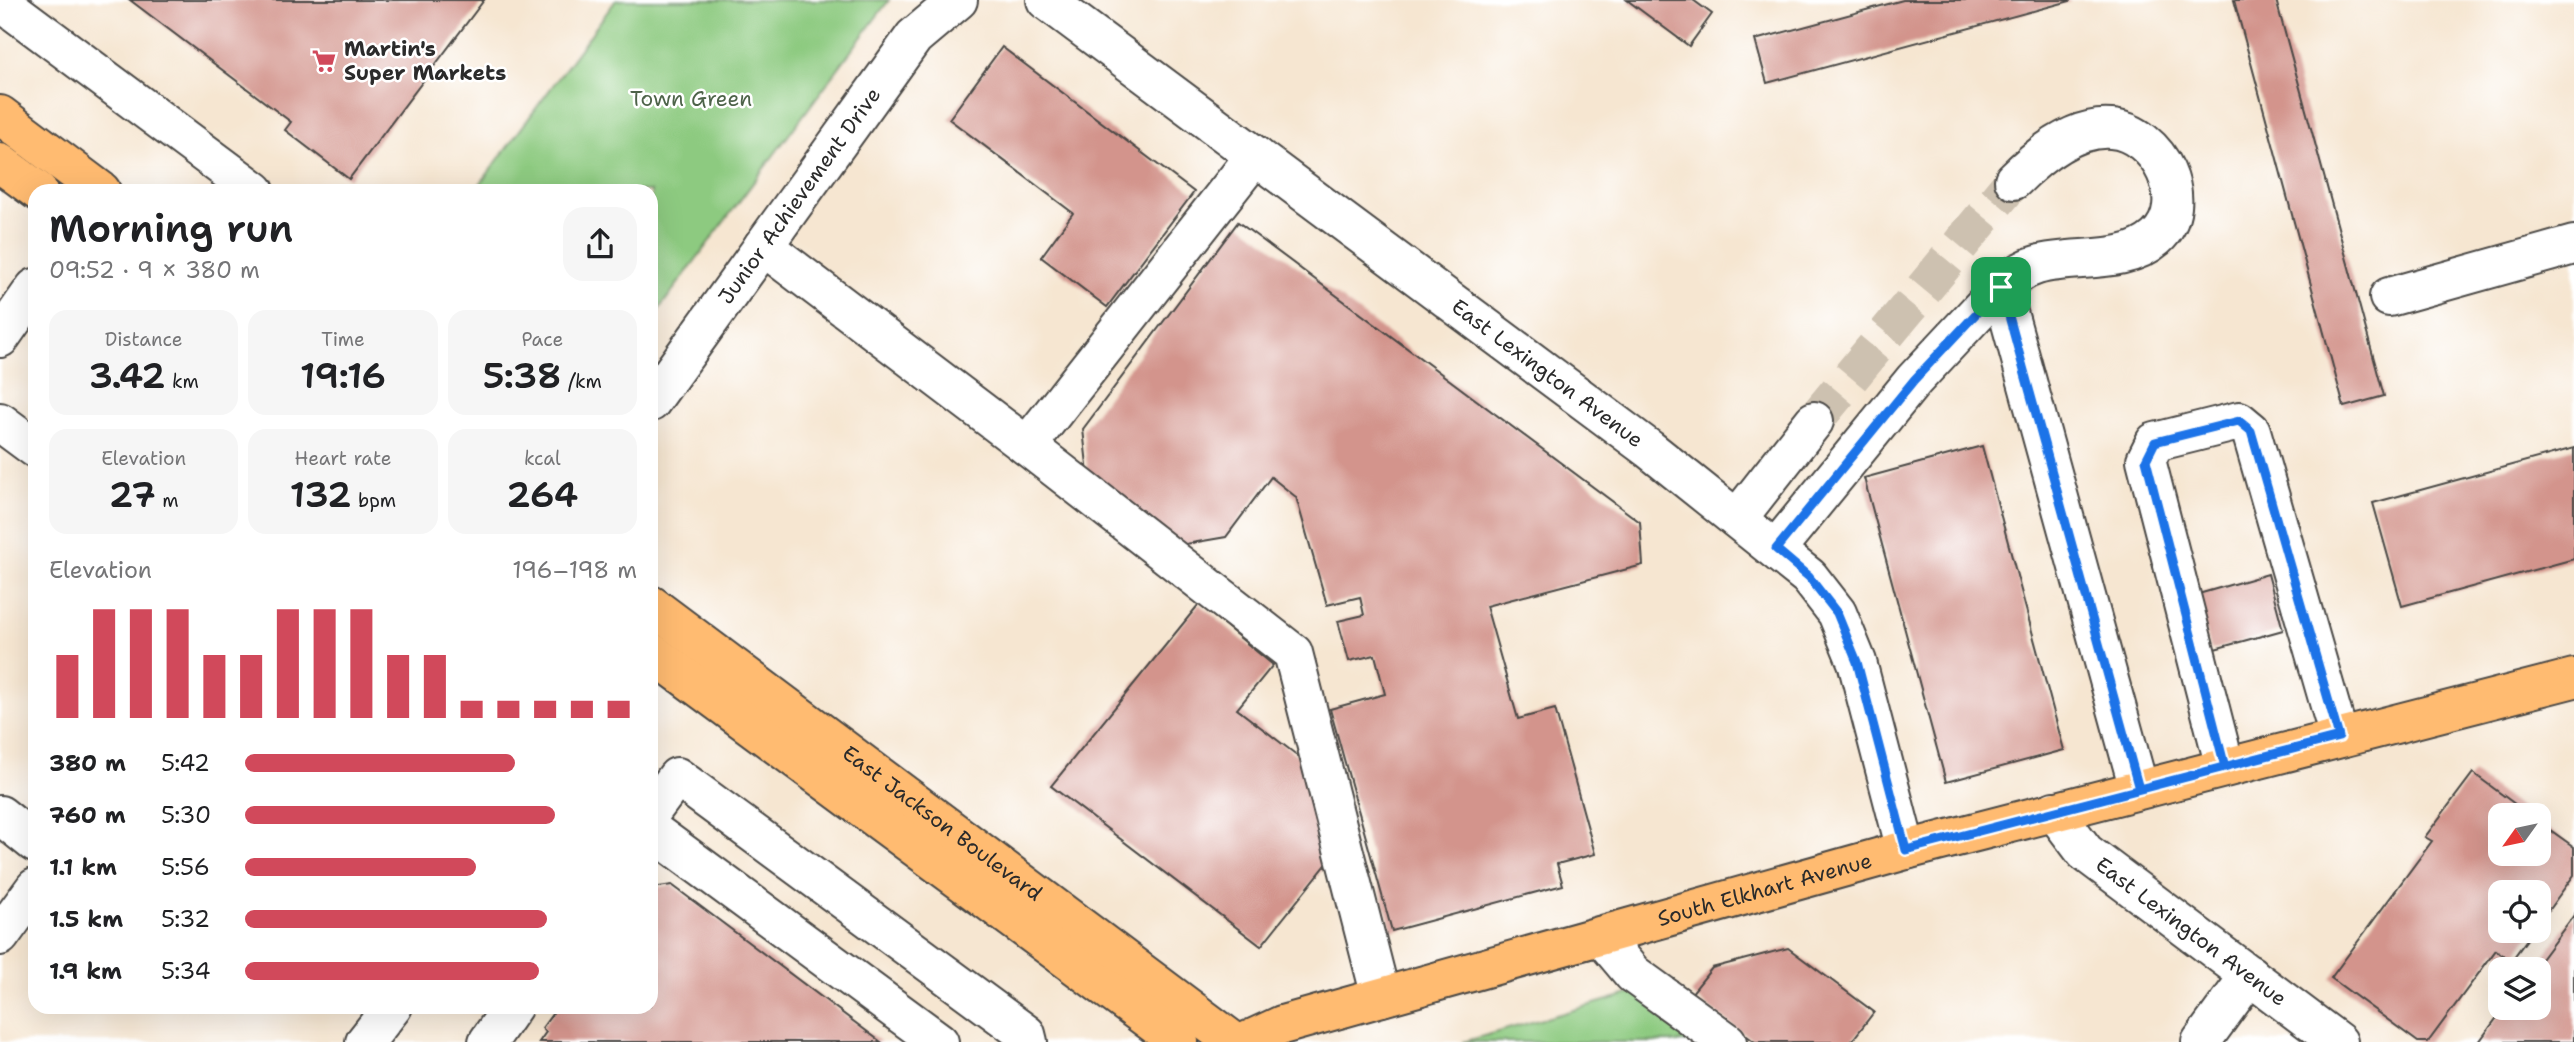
<!DOCTYPE html>
<meta charset="utf-8">
<style>
body{margin:0;font-family:"Shantell Sans",sans-serif;background:#f6f6f6;color:#202124;height:100vh;display:flex;flex-direction:column;font-size:26px;white-space:nowrap}
*{box-sizing:border-box;margin:0}
p{font-size:23px;color:#757577}
.icon{flex:none;width:38px;height:38px;fill:none;stroke:currentColor;stroke-width:2;stroke-linecap:round;stroke-linejoin:round}
.map{position:relative;flex:1;overflow:hidden}
.panel{position:absolute;left:28px;top:184px;width:630px;height:830px;display:flex;flex-direction:column;background:#fff;border-radius:21px;box-shadow:0 7px 28px #0002}
.panel>*{flex:none}
.needle{width:46px;rotate:237deg}
.tools{position:absolute;left:2488px;top:803px;display:grid;gap:14px}
.tools a{display:grid;place-items:center;width:63px;height:63px;border-radius:14px;background:#fff;box-shadow:0 7px 28px #0002;font-size:35px}
.pin{position:absolute;display:grid;place-items:center;width:60px;height:60px;color:#fff;margin:-30px;border-radius:14px;box-shadow:0 4px 10px #0006}
.round{display:grid;place-items:center;flex:none;width:74px;height:74px;border-radius:21px;background:#f6f6f6}
.head{display:flex;align-items:center;justify-content:space-between;height:119px;padding:0 21px}
h1{font-size:38px;font-weight:600;line-height:52px}
.metrics{display:grid;grid-template-columns:repeat(3,1fr);gap:10px;height:119px;padding:7px 21px}
.metrics div{display:grid;align-content:center;border-radius:18px;background:#f6f6f6;text-align:center}
.metrics b{font-size:35px;font-weight:600}
.metrics small{font-size:19px;font-weight:400}
.metrics p{font-size:19px}
.chart{height:196px;padding:14px 21px}
.chart p{display:flex;justify-content:space-between}
.chart svg{width:100%;height:126px;margin-top:7px;stroke:#d1495b;stroke-width:6}
ul{padding:0 21px;list-style:none;font-size:23px}
li{display:grid;grid-template-columns:112px 84px 1fr;align-items:center;height:52px}
li i{height:18px;border-radius:9px;background:#d1495b}
.map>svg:first-child{display:block}
.green{fill:#8dca80;stroke:#5c7a56;stroke-width:2}
.building{fill:#d3948c}
.lines{fill:none;stroke-linecap:round;stroke-linejoin:round}
.minor-tunnel{stroke:#cdc1b0;stroke-width:38;stroke-dasharray:38 19;stroke-linecap:butt}
.minor-casing{stroke:#494744;stroke-width:42}
.major-casing{stroke:#494744;stroke-width:42}
.minor{stroke:#fff;stroke-width:38}
.major{stroke:#ffbb71;stroke-width:38}
.route-casing{stroke:#fff;stroke-width:14}
.route{stroke:#1a73e8;stroke-width:9}
.labels{text-anchor:middle;dominant-baseline:central;stroke-width:5;stroke-linejoin:round;paint-order:stroke}
.poi-label{font-size:21px;font-weight:bold;fill:#2b2b2b;stroke:#fff;text-anchor:start}
.park-label{font-size:21px;fill:#4d6349;stroke:#fff}
.street-label{font-size:21px;fill:#2b2b2b;stroke:#fff}
</style>
<div class="map">
<svg width="2574" height="1042" viewBox="0 0 2574 1042">
<rect width="100%" height="100%" fill="#fff"/>
<filter id="ink" filterUnits="userSpaceOnUse"><feTurbulence type="fractalNoise" baseFrequency=".0143" numOctaves="2"/><feDisplacementMap in="SourceGraphic" scale="14" xChannelSelector="R" yChannelSelector="G"/><feConvolveMatrix kernelMatrix="1 2 1 2 8 2 1 2 1" color-interpolation-filters="sRGB"/></filter>
<filter id="wash" filterUnits="userSpaceOnUse"><feTurbulence type="fractalNoise" baseFrequency=".00686" numOctaves="4" result="noise"/><feDisplacementMap in="SourceGraphic" scale="28" xChannelSelector="R" yChannelSelector="G"/><feGaussianBlur stdDeviation="1.57" result="paint"/><feColorMatrix in="noise" values="0 0 0 0 0 0 0 0 0 0 0 0 0 0 0 0 0 1.4 0 .05"/><feComposite in="paint" operator="in"/></filter>
<g filter="url(#wash)">
<rect width="100%" height="100%" fill="#f6e6d1"/>
<path class="green" d="M616,0H889L651,320V191H475Z
M1639,991L1696,1042H1463Z"/>
<g id="blocks">
<path class="building" d="M130,0H484L349,179L285,130L291,122Z
M1627,0H1693L1712,14L1689,46Z
M1903,0H2070V1L1767,83L1755,40Z
M2234,0H2276L2384,396L2344,407Z
M1002,47L1194,192L1107,307L1041,257L1073,213L949,119Z
M1238,222L1640,522L1643,565L1486,606L1518,719L1555,709L1595,854L1557,864L1563,885L1392,931L1330,709L1385,694L1375,655L1349,661L1338,621L1364,615L1360,597L1327,605L1296,497L1271,477L1226,537L1180,545L1088,474L1083,429Z
M1982,446L2064,750L1946,782L1864,478Z
M2574,448V559L2402,606L2373,503Z
M2268,574L2283,630L2211,650L2195,595Z
M1199,604L1273,665L1237,709L1302,759L1337,851L1261,946L1051,786Z
M2473,773L2531,816H2501V854H2539V822L2574,847V875L2539,923V892H2501V931H2533L2511,961L2496,950L2428,1042H2418L2331,978L2432,841L2425,837Z
M672,885L881,1042H539L546,1032L542,1028L558,1006H651V888Z
M2574,915V1042H2479L2504,1008H2539V970H2533Z
M1788,948L1874,1012L1851,1042H1755L1691,994L1712,968Z"/>
</g>
</g>
<g filter="url(#ink)">
<use href="#blocks" fill-opacity="0" stroke="#494744" stroke-width="2"/>
<g class="lines">
<path class="minor-tunnel" d="M1814,421L2014,180"/>
<g class="minor-casing">
<g id="minor">
<path id="s1" d="M1046,0L1649,449L1809,577L1837,613L1857,662L1906,850"/>
<path d="M0,1L255,191"/>
<path d="M763,246L1027,446L1293,653L1381,997"/>
<path d="M2001,287L2139,789"/>
<path d="M2389,297L2574,245"/>
<path d="M0,338L35,288"/>
<path id="s2" d="M651,402L914,37L958,0"/>
<path d="M0,422L35,448"/>
<path d="M1027,446L1255,156"/>
<path d="M1737,519L1814,421"/>
<path d="M1776,549L1914,380L2001,287C2012,278 2023,269 2037,265C2075,254 2124,266 2156,238C2195,203 2158,132 2111,129C2075,126 2038,156 2014,180"/>
<path d="M2225,767L2146,460L2155,442L2239,421L2251,431L2339,737"/>
<path id="s3" d="M2054,811L2085,852L2338,1042"/>
<path d="M651,812L677,777L1026,1034L1028,1042"/>
<path d="M0,815L35,843"/>
<path d="M651,830L939,1042"/>
<path d="M0,936L35,888"/>
<path d="M1601,936L1633,974L1727,1042"/>
<path d="M365,1042L393,1006"/>
<path d="M488,1042L513,1006"/>
<path d="M2201,1042L2250,975"/>
</g>
</g>
<g class="major-casing">
<g id="major">
<path d="M0,115L101,191"/>
<path d="M0,163L38,191"/>
<path id="s4" d="M651,605L1234,1042"/>
<path d="M651,652L1179,1042"/>
<path id="s5" d="M1245,1042L1282,1025L1906,850L2574,678"/>
</g>
</g>
<use href="#minor" class="minor"/>
<use href="#major" class="major"/>
</g>
</g>
<g class="lines" filter="url(#ink)">
<g class="route-casing">
<path id="route" d="M2001,287L1914,380L1776,549L1809,577L1837,613L1857,662L1906,850L2225,767L2146,460L2155,442L2239,421L2251,431L2339,737L2139,789L2001,287"/>
</g>
<use href="#route" class="route"/>
</g>
<defs>
<g id="supermarket-bare" transform="scale(1.89)"><path d="M-6-5.5h2.5l.6 2H6L4.5 2H-2.5L-4.4-4H-6ZM-1.5 3.2a1.3 1.3 0 1 0 .1 0ZM3 3.2a1.3 1.3 0 1 0 .1 0Z" fill="#d1495b" stroke="#fff" stroke-width="2.5" paint-order="stroke"/></g>
</defs>
<g fill-rule="evenodd">
<use href="#supermarket-bare" x="324" y="61"/>
</g>
<g class="labels">
<g class="poi-label">
<text x="344" y="49">Martin's<tspan x="344" dy="24">Super Markets</tspan></text>
</g>
<g class="park-label">
<text x="691" y="99">Town Green</text>
</g>
<g class="street-label">
<text stroke="none"><textPath href="#s2" startOffset="254">Junior Achievement Drive</textPath></text>
<text stroke="none"><textPath href="#s1" startOffset="625">East Lexington Avenue</textPath></text>
<text stroke="none"><textPath href="#s4" startOffset="364">East Jackson Boulevard</textPath></text>
<text stroke="none"><textPath href="#s5" startOffset="542">South Elkhart Avenue</textPath></text>
<text stroke="none"><textPath href="#s3" startOffset="184">East Lexington Avenue</textPath></text>
</g>
</g>
</svg>
<div class="tools">
<a><svg class="needle" viewBox="-14 -14 28 28"><path d="M0-13l5 13h-10z" fill="#e53935"/><path d="M0 13l5-13h-10z" fill="#757577"/></svg></a>
<a><svg class="icon" aria-label="locate" viewBox="0 0 24 24"><circle cx="12" cy="12" r="6"/><path d="M12 2v4M12 18v4M2 12h4M18 12h4"/></svg></a>
<a><svg class="icon" aria-label="layers" viewBox="0 0 24 24"><path d="M12 4l9 5-9 5-9-5zM3 14l9 5 9-5"/></svg></a>
</div>
<div class="pin" style="left:2001px;top:287px;background:#1e9e55"><svg class="icon" aria-label="arrive" viewBox="0 0 24 24"><path d="M6 21V4h12l-3 4 3 4H6"/></svg></div>
<section class="panel">
<div class="head"><div><h1>Morning run</h1><p>09:52 · 9 × 380 m</p></div><a class="round"><svg class="icon" aria-label="share" viewBox="0 0 24 24"><path d="M12 15V3M7 8l5-5 5 5M5 13v7h14v-7"/></svg></a></div>
<div class="metrics">
<div><p>Distance</p><b>3.42<small> km</small></b></div>
<div><p>Time</p><b>19:16</b></div>
<div><p>Pace</p><b>5:38<small> /km</small></b></div>
</div>
<div class="metrics">
<div><p>Elevation</p><b>27<small> m</small></b></div>
<div><p>Heart rate</p><b>132<small> bpm</small></b></div>
<div><p>kcal</p><b>264</b></div>
</div>
<div class="chart"><p><span>Elevation</span>196–198 m</p>
<svg viewBox="0 0 160 44" preserveAspectRatio="none"><path d="M5 44V22M15 44V6M25 44V6M35 44V6M45 44V22M55 44V22M65 44V6M75 44V6M85 44V6M95 44V22M105 44V22M115 44V38M125 44V38M135 44V38M145 44V38M155 44V38"/></svg>
</div>
<ul>
<li><b>380 m</b>5:42<i style="width:69%"></i></li>
<li><b>760 m</b>5:30<i style="width:79%"></i></li>
<li><b>1.1 km</b>5:56<i style="width:59%"></i></li>
<li><b>1.5 km</b>5:32<i style="width:77%"></i></li>
<li><b>1.9 km</b>5:34<i style="width:75%"></i></li>
</ul>
</section>
</div>
